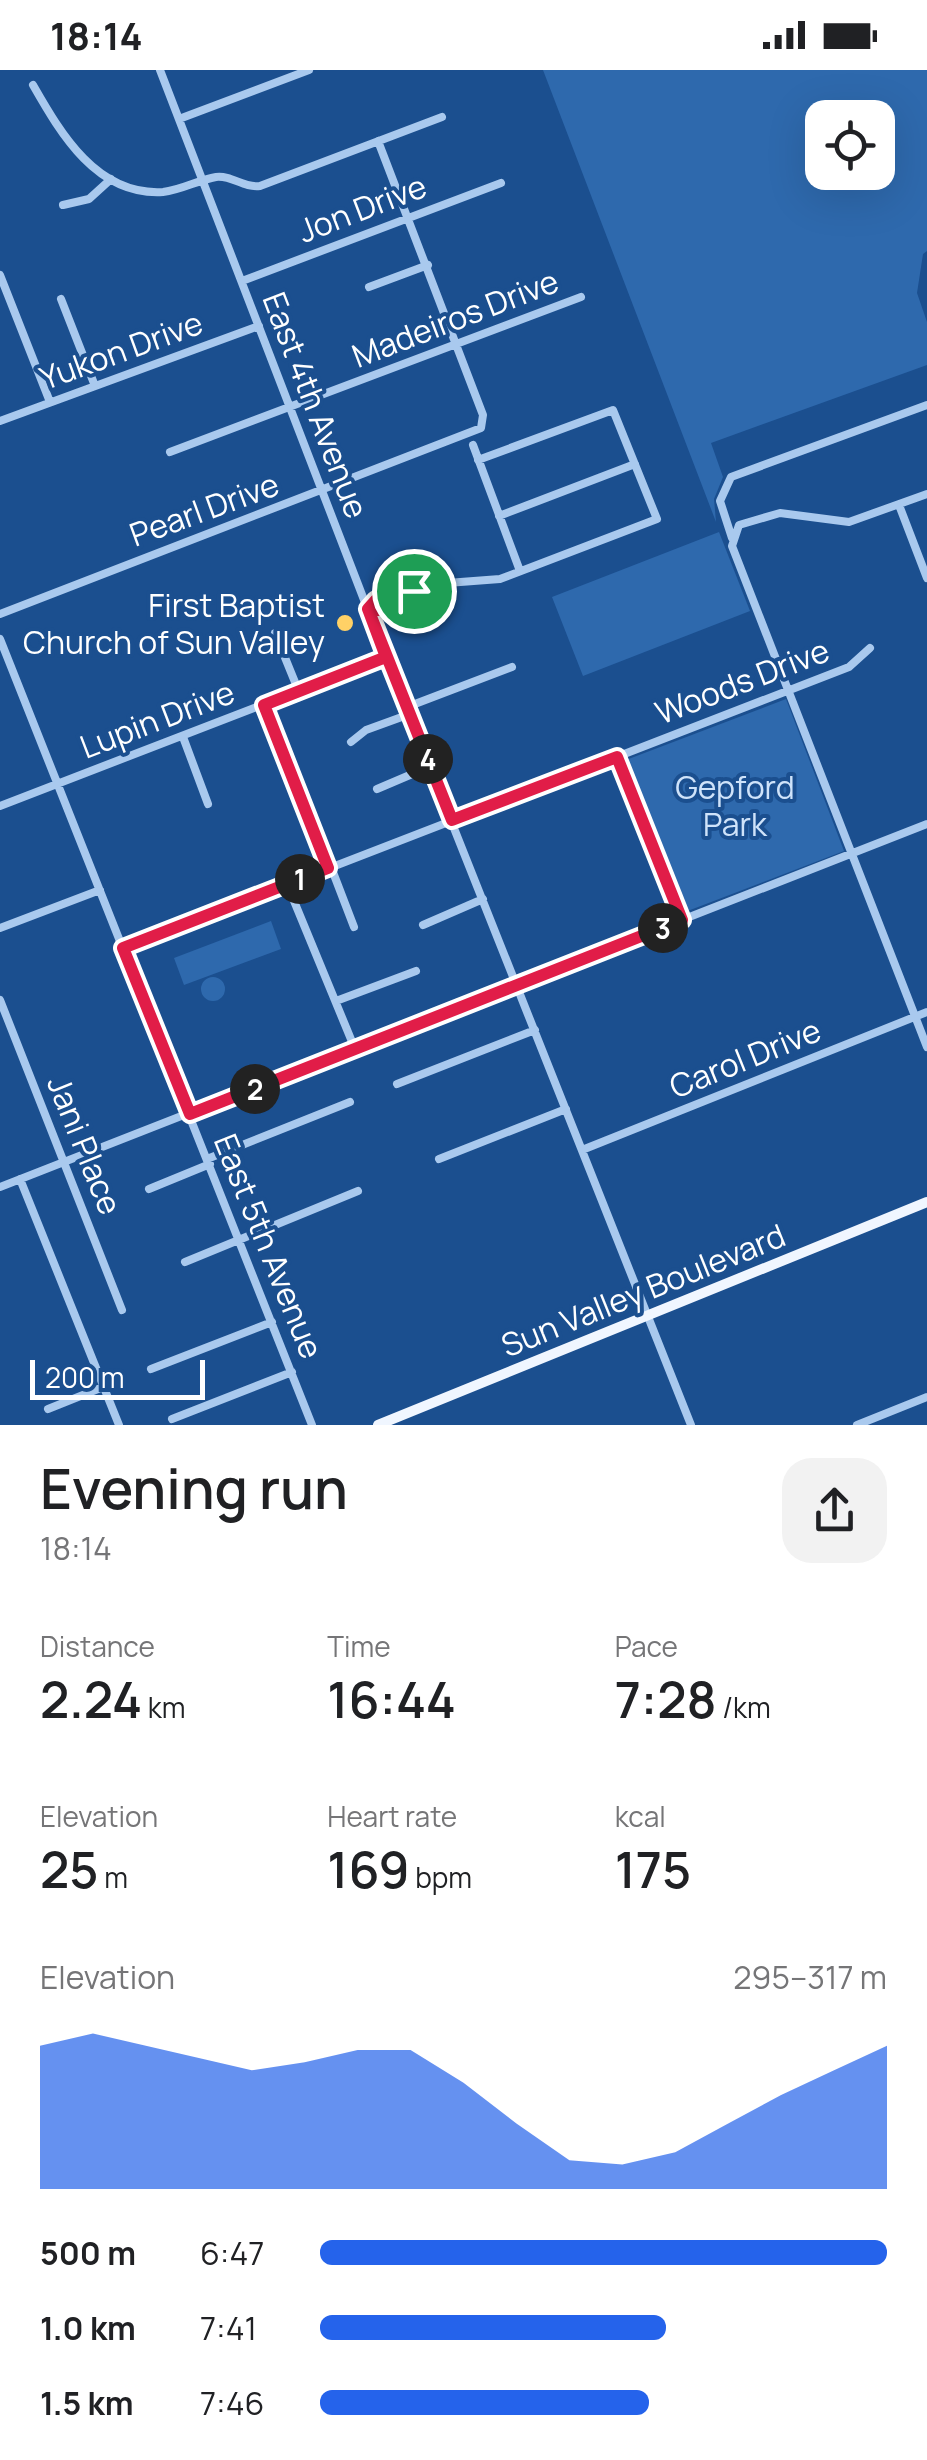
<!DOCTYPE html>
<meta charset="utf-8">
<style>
body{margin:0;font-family:Manrope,sans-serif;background:#f2f2f2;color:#202124;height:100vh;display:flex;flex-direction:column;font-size:38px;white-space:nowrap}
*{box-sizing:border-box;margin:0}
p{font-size:32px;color:#757577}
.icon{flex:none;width:55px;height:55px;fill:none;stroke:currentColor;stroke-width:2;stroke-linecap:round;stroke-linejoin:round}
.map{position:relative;height:1355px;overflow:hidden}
.drawer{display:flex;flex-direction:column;background:#fff;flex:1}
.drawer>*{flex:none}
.buttons{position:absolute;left:805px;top:30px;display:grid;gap:20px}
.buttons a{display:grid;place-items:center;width:90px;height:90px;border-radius:20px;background:#fff;box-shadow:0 10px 40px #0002;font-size:50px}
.scale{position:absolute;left:30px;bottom:25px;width:175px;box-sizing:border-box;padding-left:10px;border:5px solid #fff;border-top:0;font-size:28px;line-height:35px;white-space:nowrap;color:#fff;-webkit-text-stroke:8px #1b4f8f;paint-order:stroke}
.pin{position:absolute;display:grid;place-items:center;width:85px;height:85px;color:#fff;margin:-42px;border:5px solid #fff;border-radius:50%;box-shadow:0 2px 10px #0007}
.km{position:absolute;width:50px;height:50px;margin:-25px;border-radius:50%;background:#222;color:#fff;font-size:28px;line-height:50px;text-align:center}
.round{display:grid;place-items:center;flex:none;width:105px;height:105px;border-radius:30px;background:#f2f2f2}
.head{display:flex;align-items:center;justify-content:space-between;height:170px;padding:0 40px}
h1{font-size:55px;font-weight:600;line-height:75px}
.stats{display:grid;grid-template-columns:repeat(3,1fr);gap:15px;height:170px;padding:10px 40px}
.stats div{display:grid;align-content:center}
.stats b{font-size:50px;font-weight:600}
.stats small{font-size:28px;font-weight:400}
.stats p{font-size:28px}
.chart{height:280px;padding:20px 40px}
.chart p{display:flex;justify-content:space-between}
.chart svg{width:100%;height:180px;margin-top:10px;fill:#2563eb;opacity:.7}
ul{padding:0 40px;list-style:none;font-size:32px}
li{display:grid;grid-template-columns:160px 120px 1fr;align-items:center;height:75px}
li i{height:25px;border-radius:12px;background:#2563eb}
.status{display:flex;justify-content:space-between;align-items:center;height:70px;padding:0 50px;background:#fff;direction:ltr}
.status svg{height:28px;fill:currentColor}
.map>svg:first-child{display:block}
.green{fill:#2e69ad;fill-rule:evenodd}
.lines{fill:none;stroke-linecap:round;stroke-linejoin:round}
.minor{stroke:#a9c9ee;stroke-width:8}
.major{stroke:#f0f6ff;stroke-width:10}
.route-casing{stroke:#fff;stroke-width:20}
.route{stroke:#e11d48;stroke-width:12}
.poi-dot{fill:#ffd166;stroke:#1b4f8f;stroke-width:4}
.labels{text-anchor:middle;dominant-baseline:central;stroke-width:8;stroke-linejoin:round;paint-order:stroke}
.street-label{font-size:32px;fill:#fff;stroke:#1b4f8f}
.poi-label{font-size:32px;fill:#fff;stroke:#1b4f8f;text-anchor:end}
.park-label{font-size:32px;fill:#cfe3fa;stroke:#1b4f8f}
</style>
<div class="status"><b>18:14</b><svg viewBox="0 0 49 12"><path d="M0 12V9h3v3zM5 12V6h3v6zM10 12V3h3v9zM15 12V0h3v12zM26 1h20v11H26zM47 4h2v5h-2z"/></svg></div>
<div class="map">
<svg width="927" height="1355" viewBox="0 0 927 1355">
<rect width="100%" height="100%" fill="#1b4f8f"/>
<path class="green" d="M543,0H927V181L923,184L917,223L927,252V295L711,373L723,407L714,429L716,452ZM822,48H878V102H822Z
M719,462L750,541L583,606L552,527Z
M786,629L844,781L685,842L626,690Z
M271,851L281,879L184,915L174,888Z
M201 919a12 12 0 1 1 24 0a12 12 0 1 1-24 0Z"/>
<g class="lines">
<path class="minor" d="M160,0L386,587L691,1355
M33,15C61,64 97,126 163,122C182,120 198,110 216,107C232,105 243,118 260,116L442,47
M179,49L309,0
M63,135L89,129L111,109
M0,205L50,332
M242,211L501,113
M369,217L428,195
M61,229L95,316
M0,351L259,256
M473,375L520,501
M170,382L581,227
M927,424L849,452L780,443L739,455L732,476L927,977
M899,435L927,508
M499,446L635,394
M732,468L720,431L731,407L927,335
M368,539H379L434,514L500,509L657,449L613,340L478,390
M368,539L376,530L413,521
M0,544L481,358L483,345L378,71
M275,563L299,622
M0,569L312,1355
M264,635L329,798
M407,637L512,597
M183,667L208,734
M351,672L366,660L410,644
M617,687L682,851
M377,719L431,696
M0,736L386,587
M331,797L354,857
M287,814L355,979
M423,855L483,829
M0,858L100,820
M123,878L849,597L870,578
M0,930L122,1240
M336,931L416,901
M397,1014L535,960
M582,1080L927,942
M207,1089L350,1032
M439,1089L566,1039
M20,1109L119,1355
M0,1117L927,754
M149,1119L210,1094
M185,1192L358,1121
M151,1299L272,1252
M48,1339L103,1317
M172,1349L292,1302
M857,1355L927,1327"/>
<path class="major" d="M378,1355L927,1132"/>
</g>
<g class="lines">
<g class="route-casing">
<path id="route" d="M414,521L380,540L368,539L386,587L264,635L328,798L123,878L190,1044L682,850L617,687L452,750L368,539L376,530L414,521"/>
</g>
<use href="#route" class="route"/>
</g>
<circle class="poi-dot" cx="345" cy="553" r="10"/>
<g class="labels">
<g class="street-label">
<text transform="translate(362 138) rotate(-21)">Jon Drive</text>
<text transform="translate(455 248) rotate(-21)">Madeiros Drive</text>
<text transform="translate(121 280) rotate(-20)">Yukon Drive</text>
<text transform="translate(316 335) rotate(69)">East 4th Avenue</text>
<text transform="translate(204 439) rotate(-20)">Pearl Drive</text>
<text transform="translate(742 611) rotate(-21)">Woods Drive</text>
<text transform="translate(157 649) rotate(-21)">Lupin Drive</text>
<text transform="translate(745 988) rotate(-22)">Carol Drive</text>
<text transform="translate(85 1075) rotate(68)">Jani Place</text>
<text transform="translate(269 1176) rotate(68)">East 5th Avenue</text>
<text transform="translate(643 1220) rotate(-22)">Sun Valley Boulevard</text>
</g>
<g class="poi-label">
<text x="325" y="535">First Baptist<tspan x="325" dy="37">Church of Sun Valley</tspan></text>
</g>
<g class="park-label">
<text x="735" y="717">Gepford<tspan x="735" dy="37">Park</tspan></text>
</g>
</g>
</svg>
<div class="buttons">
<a><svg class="icon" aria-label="locate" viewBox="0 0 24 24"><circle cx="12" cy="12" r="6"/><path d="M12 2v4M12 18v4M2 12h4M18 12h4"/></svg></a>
</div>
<div class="scale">200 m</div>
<div class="pin" style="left:414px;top:521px;background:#1e9e55"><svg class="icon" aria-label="arrive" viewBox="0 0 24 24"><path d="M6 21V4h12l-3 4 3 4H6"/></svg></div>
<b class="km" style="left:300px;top:809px">1</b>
<b class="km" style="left:255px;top:1019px">2</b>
<b class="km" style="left:663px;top:858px">3</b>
<b class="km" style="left:428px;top:689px">4</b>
</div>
<section class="drawer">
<div class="head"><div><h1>Evening run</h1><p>18:14</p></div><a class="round"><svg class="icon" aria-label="share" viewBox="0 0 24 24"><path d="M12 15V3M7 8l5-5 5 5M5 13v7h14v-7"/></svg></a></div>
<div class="stats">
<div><p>Distance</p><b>2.24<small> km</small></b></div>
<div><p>Time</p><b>16:44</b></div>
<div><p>Pace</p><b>7:28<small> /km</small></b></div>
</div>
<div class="stats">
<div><p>Elevation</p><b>25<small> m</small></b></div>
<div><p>Heart rate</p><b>169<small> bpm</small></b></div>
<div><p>kcal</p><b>175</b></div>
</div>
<div class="chart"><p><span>Elevation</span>295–317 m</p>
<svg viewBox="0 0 160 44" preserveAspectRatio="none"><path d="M0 44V9L10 6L20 9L30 12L40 15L50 13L60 10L70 10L80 18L90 28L100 37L110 38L120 35L130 28L140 21L150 15L160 9V44z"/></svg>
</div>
<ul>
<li><b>500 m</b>6:47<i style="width:100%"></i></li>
<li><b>1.0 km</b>7:41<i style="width:61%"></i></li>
<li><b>1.5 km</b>7:46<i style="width:58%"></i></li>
</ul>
</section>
